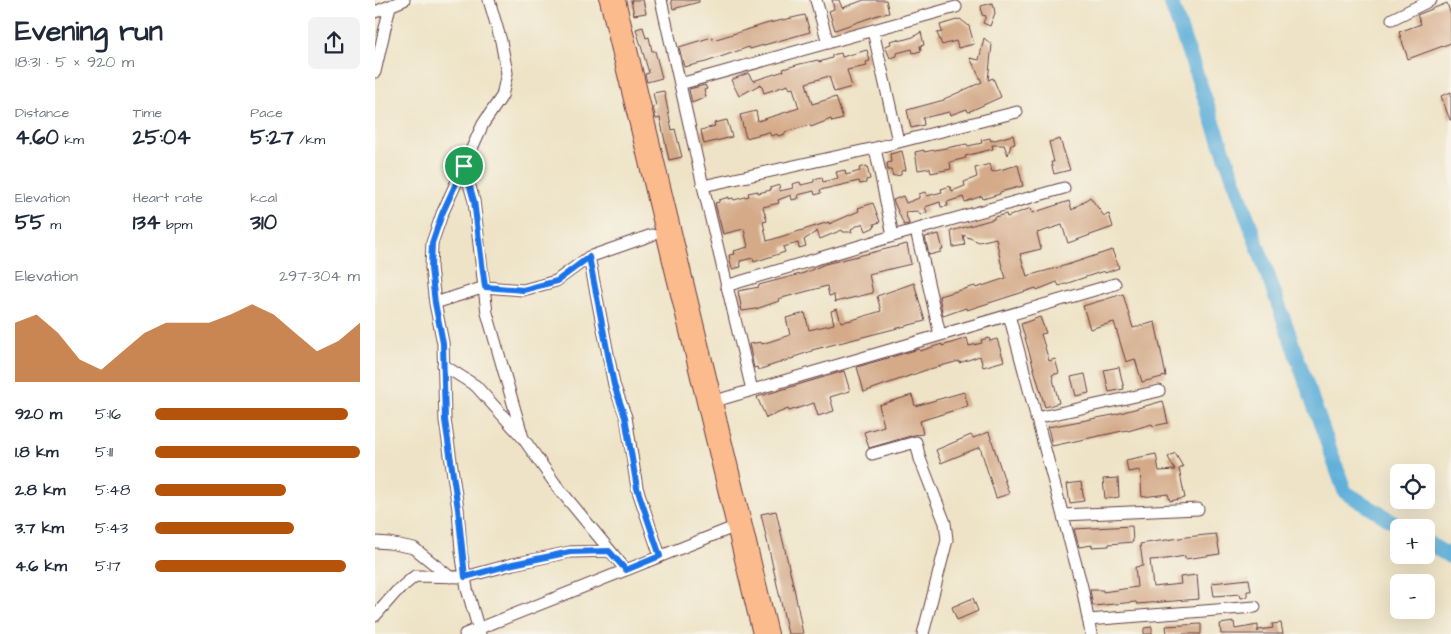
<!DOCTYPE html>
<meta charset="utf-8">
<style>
body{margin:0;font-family:"Architects Daughter",sans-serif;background:#f2f2f3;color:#1f2937;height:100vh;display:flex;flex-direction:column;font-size:19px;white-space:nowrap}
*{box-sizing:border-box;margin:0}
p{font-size:16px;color:#747a83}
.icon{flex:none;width:28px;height:28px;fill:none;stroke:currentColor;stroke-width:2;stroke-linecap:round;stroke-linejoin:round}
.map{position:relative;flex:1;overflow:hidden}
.drawer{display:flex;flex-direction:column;background:#fff;width:375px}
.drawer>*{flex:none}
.tools{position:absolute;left:1015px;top:464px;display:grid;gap:10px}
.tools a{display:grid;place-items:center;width:45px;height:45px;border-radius:8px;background:#fff;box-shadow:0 5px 20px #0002;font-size:25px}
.pin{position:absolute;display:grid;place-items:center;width:42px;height:42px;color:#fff;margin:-21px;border:2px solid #fff;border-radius:50%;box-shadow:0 1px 5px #0007}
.round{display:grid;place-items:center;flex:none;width:52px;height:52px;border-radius:8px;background:#f2f2f3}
.overview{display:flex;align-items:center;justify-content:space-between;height:85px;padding:0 15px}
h1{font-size:28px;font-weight:700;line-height:38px}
.stats{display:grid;grid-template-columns:repeat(3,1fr);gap:8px;height:85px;padding:5px 15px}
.stats div{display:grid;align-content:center}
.stats b{font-size:21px;font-weight:700}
.stats small{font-size:14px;font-weight:400}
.stats p{font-size:14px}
.chart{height:140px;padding:10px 15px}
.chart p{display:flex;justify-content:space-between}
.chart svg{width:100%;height:90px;margin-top:5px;fill:#b45309;opacity:.7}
ul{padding:0 15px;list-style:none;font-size:16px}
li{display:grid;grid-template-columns:80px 60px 1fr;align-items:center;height:38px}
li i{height:12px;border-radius:6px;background:#b45309}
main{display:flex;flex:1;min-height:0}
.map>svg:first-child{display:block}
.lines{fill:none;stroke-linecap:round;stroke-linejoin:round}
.river{stroke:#60b0da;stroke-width:15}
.building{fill:#d4aa89}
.minor-casing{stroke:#633c42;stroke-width:13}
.major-casing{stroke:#633c42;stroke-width:16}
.minor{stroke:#fff;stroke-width:11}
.major{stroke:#fbbb8d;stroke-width:14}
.route-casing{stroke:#fff;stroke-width:10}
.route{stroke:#1a73e8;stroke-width:6}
</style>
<main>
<section class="drawer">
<div class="overview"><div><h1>Evening run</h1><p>18:31 · 5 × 920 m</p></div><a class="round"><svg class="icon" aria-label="share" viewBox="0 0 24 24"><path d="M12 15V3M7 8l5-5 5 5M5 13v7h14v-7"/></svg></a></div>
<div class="stats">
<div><p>Distance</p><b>4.60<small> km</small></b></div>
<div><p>Time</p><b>25:04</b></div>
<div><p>Pace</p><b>5:27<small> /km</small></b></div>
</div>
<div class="stats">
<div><p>Elevation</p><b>55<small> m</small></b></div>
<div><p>Heart rate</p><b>134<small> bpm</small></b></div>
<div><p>kcal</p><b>310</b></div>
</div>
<div class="chart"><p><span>Elevation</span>297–304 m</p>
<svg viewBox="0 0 160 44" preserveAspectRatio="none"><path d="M0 44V15L10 11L20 20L30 33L40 38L50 29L60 20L70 15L80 15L90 15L100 11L110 6L120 11L130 20L140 29L150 24L160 15V44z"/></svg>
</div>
<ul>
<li><b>920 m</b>5:16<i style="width:94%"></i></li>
<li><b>1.8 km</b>5:11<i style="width:100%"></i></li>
<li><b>2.8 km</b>5:48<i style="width:64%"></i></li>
<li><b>3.7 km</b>5:43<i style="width:68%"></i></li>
<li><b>4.6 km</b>5:17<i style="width:93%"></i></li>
</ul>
</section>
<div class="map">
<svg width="1076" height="634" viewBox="0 0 1076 634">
<rect width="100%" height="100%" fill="#f7f3e8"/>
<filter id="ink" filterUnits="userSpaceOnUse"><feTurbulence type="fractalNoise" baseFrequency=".02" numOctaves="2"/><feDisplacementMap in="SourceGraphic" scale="10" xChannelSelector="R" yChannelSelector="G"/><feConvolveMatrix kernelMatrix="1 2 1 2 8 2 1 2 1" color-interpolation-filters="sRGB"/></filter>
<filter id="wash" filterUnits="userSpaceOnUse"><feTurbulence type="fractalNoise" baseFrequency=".0096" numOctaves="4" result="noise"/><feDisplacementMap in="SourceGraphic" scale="20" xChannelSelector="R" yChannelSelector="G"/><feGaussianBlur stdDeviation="1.12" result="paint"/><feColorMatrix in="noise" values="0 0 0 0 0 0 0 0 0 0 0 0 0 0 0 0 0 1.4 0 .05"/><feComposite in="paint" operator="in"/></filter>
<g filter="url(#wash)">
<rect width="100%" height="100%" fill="#eee3c6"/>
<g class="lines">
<path class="river" d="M795,0L970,492L1028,528
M1051,542L1076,557"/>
</g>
<g id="blocks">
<path class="building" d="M256,0H268L271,13L259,15Z
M296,0H324V2L298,9Z
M457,0H464L467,8L489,0H511L514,13L503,15L460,30L454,11L459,9Z
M618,3L620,13L615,26L608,23L611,16L607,15L606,6Z
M1072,3L1076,15V43L1033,59L1024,32L1046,24L1042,15Z
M430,15L435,32L375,49L374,47L331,62L309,67L304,47L337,37L338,40L394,23Z
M585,19L594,26L599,44L583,48L581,41L567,45L562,33L567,32L565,25Z
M268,27L271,38L274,37L277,51H280L287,78L272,82L270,74L274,73L261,29Z
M546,32L549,45L545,46L546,51L538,53L537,49L522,53V56L515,58L510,46L516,44L515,41L523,39L524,41L538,37Z
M609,38L617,45L613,80L618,78L626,97L593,112L592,109L575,115L574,112L548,118L549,125L536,128L532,110L569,100V99L607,82L595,58L604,60Z
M492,50L495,61L491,62L492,66L472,70L477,87L459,92L454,76L431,83L437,104L461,97L468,119L457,122L456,119L436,127L435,125L410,132V134L403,136L402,134L396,136L394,132L371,138L365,115L381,111L383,121L424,108L418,88L415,89L413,85L389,93L386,84L364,96L356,80L373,73L378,81L409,71L408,69L425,64L443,60L444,62L457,58V55L466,53L467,57Z
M330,85L332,89L329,90L331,97L317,103L314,89Z
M289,91L297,130L300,129L307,157L294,160L285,118L281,119L278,107L281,106L278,93Z
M1076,92V120H1075L1066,96Z
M352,120L357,137L329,144L326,130L340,126L339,123Z
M638,135L640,144L636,145L633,155L629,145H617L618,149L590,156L591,158L575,162L576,169L556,173L555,168L543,170L540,152L549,150V152L592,144L593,146L607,143L606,140L615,138L616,141Z
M685,139L695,170L679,174L676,162H679L674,142Z
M527,151L531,170L526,171V175L518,176L516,170H513L512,163L516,162L515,154Z
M615,164L617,172L643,165L648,186L625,192V194L608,199L607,196L590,202L588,197L572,202L573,206L566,207L565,202L550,207L552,212L545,215L543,211L530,212L534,224L529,225L518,200L528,196L531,203L544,198V194L550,192L552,196L567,192L566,189L575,186L577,191L590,186L589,182L602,177L600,168Z
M492,166L495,179L491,180V183L485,184L484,181L445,190L446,193L440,195L439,191L423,195L424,198L417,200L416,195L403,200L404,203L388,207L392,221L388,222L392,241L454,222V224L484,211L483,208L498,203L505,222L499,224L500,227L491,231L488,223L476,229L477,232H468L467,230L445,239L442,231L429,240L431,246L424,248L423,243L408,247L410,252L379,262L378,258L365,261L366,267L357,269L354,255L360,254L359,251L373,247L369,229L348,234L341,207L340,203L344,202V200L354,197V199L358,198L359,200L374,196L373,193L383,191V193L396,190L395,188L404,185L405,191L418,188L417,184L425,182L426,185L439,182V179L447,177L448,182L463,178L461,172L470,170L471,175L485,171L484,168Z
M715,197L729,216L734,214L738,227L693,243L687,225L662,233L666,249L645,254L652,276L692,265L737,250L744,268L730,273L729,271L684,286L682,282L662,290L661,288L592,310L591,308L568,316L564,296L600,286L601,288L631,278L626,263L621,238L604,242L588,235L590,245L578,247L576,231L619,219V217L631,214L632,217L656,208L657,213L694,201L697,210Z
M564,234L568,250H566V252L554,255L550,237Z
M532,244L536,264L494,274L498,293L460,302L459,295L454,296L452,286L403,299L404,301L381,309L367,311L363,291L384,287V285L429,273L450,264Z
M539,283L550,321L437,350V351L419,357V358L383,370L382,367L379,368L374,344L386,342L387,344L415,335L411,318L430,313L434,330L459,324L456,311L462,309L466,322L477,320L506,311L502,296Z
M748,294L758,328L780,322L791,376L767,382L760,359L751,362L739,322L715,329L708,306Z
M665,317L671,333L666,334L674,361L680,359L684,373L677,375L684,403L670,407L646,324Z
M592,338L594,346L607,343L606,340L614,338L615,341L622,339L629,361L608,367L605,356L584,363V361L551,370L489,392L482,367L544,349L545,351L567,344V346Z
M744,367L749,389L734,392L729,370Z
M469,371L475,391L455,397L459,411L443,416L439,403L414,411L413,409L391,418L382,397Z
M710,374L714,393L701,396L696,377Z
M589,392L593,406L545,421L548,434L539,435L494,448L489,432L509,426L504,405L537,395L540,406Z
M788,401L793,423L778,426L777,424L753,431L752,430L677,446L673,427L738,415Z
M614,432L634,494L621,498L605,447L566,463L561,450L596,435L598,438Z
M800,453L808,467L804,469L810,498L795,501L793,494L767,497L765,470L753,472L751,460L781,454L784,471L800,470L793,457Z
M743,478L744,497L730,499L728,479Z
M706,482L709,501L695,503L692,484Z
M401,511L420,593L428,634H413L405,598L386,514Z
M757,526L758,542L734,544V546L717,547V545L704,547L699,529Z
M841,534L845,554L810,559V556L791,559L775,560L778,587L806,584L805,577L822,575L824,599L762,604L761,602L718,606L715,590H728V592L762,587L760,567L768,566L765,544L811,537Z
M874,579L876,591H872V597L866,598L865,594L839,596L837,583Z
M598,598L603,611L582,620L577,607Z
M859,622L860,629L883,625V632V630L898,628L897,624L906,623L908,634H846L845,624Z
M826,624V634H792L791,626Z
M777,627V634H769V628Z"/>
</g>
</g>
<g filter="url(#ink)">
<use href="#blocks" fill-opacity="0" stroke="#633c42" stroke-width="1"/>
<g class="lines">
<g class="minor-casing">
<path id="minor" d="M286,0L328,186L377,390
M441,0L453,43
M0,12L29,0
M1017,19L1056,0
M498,31L523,141
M0,72L15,6
M305,84L581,7
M500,148L518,236
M89,166L99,201L112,313L148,438
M328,186L500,148L642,112
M541,230L565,335
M277,235L214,257L239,385L251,417L262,488L285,556
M351,286L518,236L689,188
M60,303L110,287L148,290L181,281L214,257
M634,315L707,587L716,634
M68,365L101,386L148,438L181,485L251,570
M340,401L740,284
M661,418L784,391
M497,454L541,442L545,459L570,523L572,540L548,634
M688,515L823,509
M0,542L14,543L39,548L75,577
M0,616L21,592L40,576L90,577L138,564L195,552L234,551
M713,620L880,607
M90,634L359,527
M105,634L92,589L86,551L83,509L70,420L68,343L60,303L56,268L57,243L67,214L108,124L127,96L132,73L126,41L114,0"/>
</g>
<g class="major-casing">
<path id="major" d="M232,0L385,634
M243,0L396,634"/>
</g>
<use href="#minor" class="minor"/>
<use href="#major" class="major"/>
</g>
</g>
<g class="lines" filter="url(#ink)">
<g class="route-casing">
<path id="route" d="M89,166L99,201L110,287L148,290L182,281L214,257L239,385L250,417L262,488L285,556L251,570L234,551L195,552L138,564L90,577L83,509L70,420L68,343L60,303L56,268L57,243L67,214Z"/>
</g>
<use href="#route" class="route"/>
</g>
</svg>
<div class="tools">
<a><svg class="icon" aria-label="locate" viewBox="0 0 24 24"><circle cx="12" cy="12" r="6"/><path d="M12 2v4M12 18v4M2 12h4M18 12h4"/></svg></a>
<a>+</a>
<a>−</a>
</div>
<div class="pin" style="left:89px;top:166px;background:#1e9e55"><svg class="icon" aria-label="arrive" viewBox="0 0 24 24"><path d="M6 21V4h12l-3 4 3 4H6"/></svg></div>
</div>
</main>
